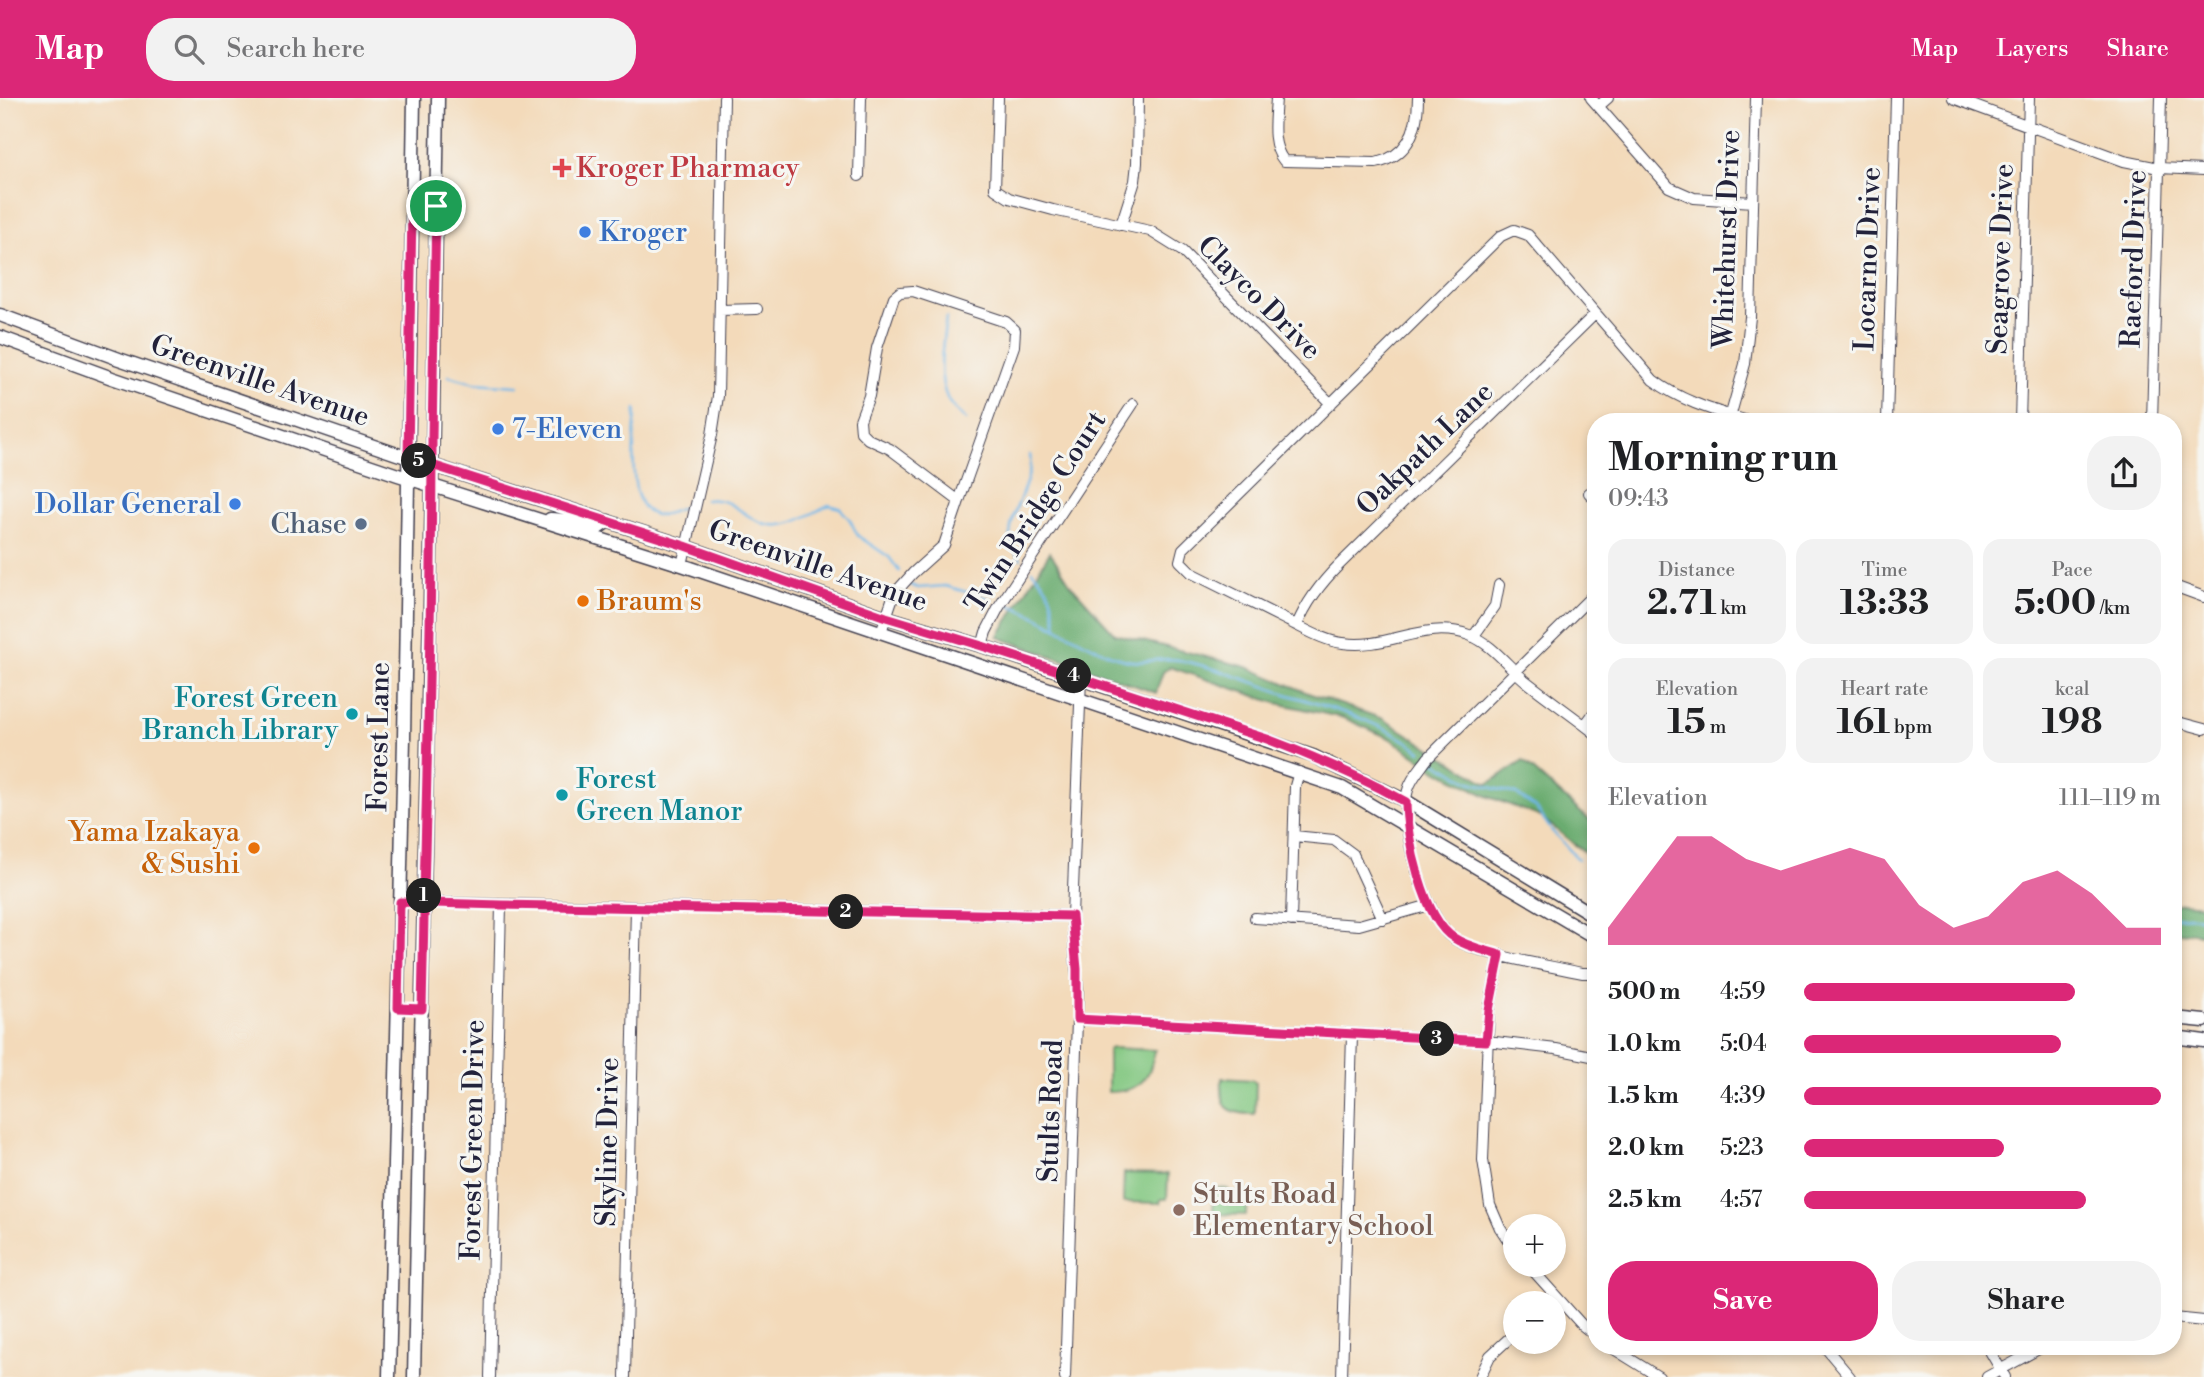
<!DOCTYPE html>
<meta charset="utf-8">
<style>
body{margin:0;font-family:"Libre Bodoni",serif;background:#f2f2f2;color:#202124;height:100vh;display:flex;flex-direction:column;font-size:26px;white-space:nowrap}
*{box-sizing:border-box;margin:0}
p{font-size:23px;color:#757577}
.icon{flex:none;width:38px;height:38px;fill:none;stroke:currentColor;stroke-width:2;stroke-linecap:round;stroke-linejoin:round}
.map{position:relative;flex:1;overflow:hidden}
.side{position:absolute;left:1587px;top:315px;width:595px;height:942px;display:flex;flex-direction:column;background:#fff;border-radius:28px;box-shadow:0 4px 10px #0003}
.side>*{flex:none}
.controls{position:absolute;left:1503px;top:1116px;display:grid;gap:14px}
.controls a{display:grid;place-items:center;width:63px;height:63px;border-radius:50%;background:#fff;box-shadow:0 4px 10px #0003;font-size:35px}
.pin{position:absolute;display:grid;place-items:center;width:60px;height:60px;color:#fff;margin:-30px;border:4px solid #fff;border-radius:50%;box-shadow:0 2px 7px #0007}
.km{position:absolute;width:35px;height:35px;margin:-18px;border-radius:50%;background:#222;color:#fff;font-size:19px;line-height:35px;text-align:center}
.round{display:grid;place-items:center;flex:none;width:74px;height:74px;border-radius:28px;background:#f2f2f2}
.overview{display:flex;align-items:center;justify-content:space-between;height:119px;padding:0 21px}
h1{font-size:38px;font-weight:800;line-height:52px}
.stats{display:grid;grid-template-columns:repeat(3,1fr);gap:10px;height:119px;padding:7px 21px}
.stats div{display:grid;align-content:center;border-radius:18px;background:#f2f2f2;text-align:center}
.stats b{font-size:35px;font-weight:800}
.stats small{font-size:19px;font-weight:400}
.stats p{font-size:19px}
.chart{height:196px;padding:14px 21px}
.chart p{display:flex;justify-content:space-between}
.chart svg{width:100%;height:126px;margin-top:7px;fill:#db2777;opacity:.7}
.primary-button{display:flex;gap:14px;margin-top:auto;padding:14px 21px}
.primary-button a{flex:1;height:80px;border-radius:28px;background:#db2777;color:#fff;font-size:28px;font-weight:800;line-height:80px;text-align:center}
.primary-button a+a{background:#f2f2f2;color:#202124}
ul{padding:0 21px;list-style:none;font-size:23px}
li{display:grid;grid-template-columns:112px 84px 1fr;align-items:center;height:52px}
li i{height:18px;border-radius:9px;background:#db2777}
header{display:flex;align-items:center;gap:42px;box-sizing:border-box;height:98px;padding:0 35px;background:#db2777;color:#fff}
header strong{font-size:33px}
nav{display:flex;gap:38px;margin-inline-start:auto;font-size:24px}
.search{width:490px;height:63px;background:#f2f2f2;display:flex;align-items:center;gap:18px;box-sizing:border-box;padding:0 24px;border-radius:28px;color:#757577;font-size:26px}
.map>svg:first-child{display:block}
.green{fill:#83c781;stroke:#52745e;stroke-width:2}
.forest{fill:#6aac6f;stroke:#466755;stroke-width:2}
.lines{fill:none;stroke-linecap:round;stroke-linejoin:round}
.stream{stroke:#6fb6e6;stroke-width:2.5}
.minor-casing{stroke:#413e4e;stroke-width:12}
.major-casing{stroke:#413e4e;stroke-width:15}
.minor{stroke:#fff;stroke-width:10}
.major{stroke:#fff;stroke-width:12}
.route-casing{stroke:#fff;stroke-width:14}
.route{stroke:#db2777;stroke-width:9}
.health-dot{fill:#e0444e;stroke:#f6f6f2;stroke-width:2.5}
.shop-dot{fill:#3f7fe0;stroke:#f6f6f2;stroke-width:2.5}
.service-dot{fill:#5c6f8a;stroke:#f6f6f2;stroke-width:2.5}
.food-dot{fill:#e8710a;stroke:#f6f6f2;stroke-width:2.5}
.culture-dot{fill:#0f9aa8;stroke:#f6f6f2;stroke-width:2.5}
.education-dot{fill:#8d6e63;stroke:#f6f6f2;stroke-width:2.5}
.labels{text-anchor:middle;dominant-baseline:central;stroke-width:6;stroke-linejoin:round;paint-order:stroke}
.health-label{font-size:28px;fill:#be3a42;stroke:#f6f6f2;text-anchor:start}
.shop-label{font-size:28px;fill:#366cbe;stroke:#f6f6f2;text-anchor:start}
.street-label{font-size:28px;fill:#22223b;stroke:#f6f6f2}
.service-label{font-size:28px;fill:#4e5e75;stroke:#f6f6f2;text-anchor:end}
.food-label{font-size:28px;fill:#c56008;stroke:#f6f6f2;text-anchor:start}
.culture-label{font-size:28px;fill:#0d838f;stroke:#f6f6f2;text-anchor:end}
.education-label{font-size:28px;fill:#785e54;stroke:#f6f6f2;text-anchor:start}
</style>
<header>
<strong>Map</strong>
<div class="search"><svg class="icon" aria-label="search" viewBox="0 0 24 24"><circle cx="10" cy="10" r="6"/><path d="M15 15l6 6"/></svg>Search here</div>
<nav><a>Map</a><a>Layers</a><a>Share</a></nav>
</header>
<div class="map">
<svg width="2204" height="1279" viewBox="0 0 2204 1279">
<rect width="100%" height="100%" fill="#f6f6f2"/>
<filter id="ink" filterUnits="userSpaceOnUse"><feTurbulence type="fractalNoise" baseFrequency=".0143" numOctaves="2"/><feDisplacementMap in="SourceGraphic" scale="14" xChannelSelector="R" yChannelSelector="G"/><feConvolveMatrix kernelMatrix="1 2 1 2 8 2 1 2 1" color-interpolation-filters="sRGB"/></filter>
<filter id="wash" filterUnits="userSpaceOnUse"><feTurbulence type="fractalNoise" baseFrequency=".00686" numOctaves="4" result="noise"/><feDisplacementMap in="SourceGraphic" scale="28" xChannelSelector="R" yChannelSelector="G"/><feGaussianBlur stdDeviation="1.57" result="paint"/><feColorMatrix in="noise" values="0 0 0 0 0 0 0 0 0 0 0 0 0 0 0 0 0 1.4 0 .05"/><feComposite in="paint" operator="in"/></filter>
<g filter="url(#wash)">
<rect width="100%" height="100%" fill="#f3daba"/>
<path class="green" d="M1112,950L1155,952C1150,981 1140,994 1108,994V952Z
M1222,980L1252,982L1256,985L1255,1016C1224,1016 1221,1008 1222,980Z
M1124,1075L1168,1076L1167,1101H1161L1160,1105L1123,1104Z
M1214,1090L1228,1091L1229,1095H1247L1246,1117L1213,1116Z"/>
<path class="forest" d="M1050,454L1071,487L1115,536L1247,569L1308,595L1383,621L1488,686L1523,663L1596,728V764L1541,719L1487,698L1438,673L1389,640L1344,620L1276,605L1170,569L1163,574L1156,595L998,539Z
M2182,805L2204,807V837L2196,835L2174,834V807Z"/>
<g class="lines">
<path class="stream" d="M946,220C943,245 936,278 948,302C951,309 960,316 966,322
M449,278L475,285L518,288
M636,311C635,335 624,414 657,417C666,418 680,411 689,407
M705,402C734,397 745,424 771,427C792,430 811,415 829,407L840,410L850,422L858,438L889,459L899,473
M1021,461C991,430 1035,392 1030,357
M1032,472C1052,492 1053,503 1057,530
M908,486L918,490L945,488L992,501
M1007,506C1047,520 1081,547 1122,561C1142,568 1159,558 1179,562C1214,569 1246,582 1280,594C1329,610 1380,622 1421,653
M1434,663L1470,684L1516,696L1536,710L1552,733L1578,761
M1589,772L1596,779
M2174,819L2193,818L2204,822"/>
</g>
</g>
<g filter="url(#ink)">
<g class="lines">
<g class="minor-casing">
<path id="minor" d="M998,0L995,91L1009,100L1053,112L1150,133L1182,153L1331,306
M1276,0C1275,21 1270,46 1284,63L1376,65C1409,58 1418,30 1418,0
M1591,0L1669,89L1694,100L1753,104
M1953,0L2124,63L2159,70L2204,72
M1600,7L1608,0
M859,78L861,0
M1121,127L1135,83L1137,65L1138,0
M913,193L1006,224L1015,232L1014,248L959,403L890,351L868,341L861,334L860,322L869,298L877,250L894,199L900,194Z
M720,212L757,211
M1729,323L1745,266L1750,219L1756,0
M1887,324L1896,0
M2020,324L2029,0
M2152,324L2161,0
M1589,395L1596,402
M682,467L712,337L718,298L724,0
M2174,488L2204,499
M1596,494L1428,660C1421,670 1411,680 1408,692C1398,723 1425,822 1453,840C1481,858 1548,867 1582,875H1596
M1297,527C1307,503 1321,485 1339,467L1595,216
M881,534L894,496L913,475L944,447L959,403
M1473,539L1495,508L1499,487
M982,548L986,534L999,509L1133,306
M2174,623L2204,631
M1585,627L1596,612
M1596,636C1573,618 1550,602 1527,584C1508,569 1493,546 1469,537C1424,521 1388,552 1343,545C1324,543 1305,531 1288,523C1256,507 1224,491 1192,475L1180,463L1183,451L1501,138L1514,132L1528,137L1653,282C1682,304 1716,313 1751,324
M1294,738L1334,742L1353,756L1383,821
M400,804L1072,818
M1255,820L1359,827L1430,807
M1291,823L1295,688L1299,674
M1500,857L1489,912L1483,1062L1490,1107L1500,1130L1516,1154
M1077,921L1487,943L1556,951L1596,959
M1528,1167L1582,1227L1596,1238
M2174,1220L2204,1223
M1609,1248L1659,1279
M1824,1248L1850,1279
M1987,1248L2005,1279
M490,1279L501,807
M625,1279L636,809
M1065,1279L1078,892L1072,818L1081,580
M1342,1279L1352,937
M1480,1279L1490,1258L1516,1234
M1987,1279L2044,1248"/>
</g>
<g class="major-casing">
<path id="major" d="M0,217L119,261L397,356L685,448L886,519L982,548L1313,658L1406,703L1596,819
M0,239L112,280L398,377L682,467L1342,690L1596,840
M550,421L568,422L598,430L608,423
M2174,920L2204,923
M2174,939L2204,943
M389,1279L404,641L414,0
M414,1279L430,509L438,0"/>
</g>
<use href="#minor" class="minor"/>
<use href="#major" class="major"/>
</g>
</g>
<g class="lines" filter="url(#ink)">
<g class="route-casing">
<path id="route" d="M436,108L432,341C432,492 428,643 424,794C424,802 424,811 424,819L422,911L398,910L400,804C434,805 467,806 501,807L1072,818L1077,871V921L1486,943L1489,912L1500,857C1485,852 1467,849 1454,840C1423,821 1406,738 1406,704C1361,679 1315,659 1267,641L982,548L886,519L685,448L432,367L408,360L412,109L436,108"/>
</g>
<use href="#route" class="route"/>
</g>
<path class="health-dot" d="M558.5 59.5h7v7h7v7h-7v7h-7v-7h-7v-7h7z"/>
<g class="shop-dot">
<circle cx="585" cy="134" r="7"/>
<circle cx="498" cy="331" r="7"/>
<circle cx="235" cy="406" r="7"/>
</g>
<circle class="service-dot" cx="361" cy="426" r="7"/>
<g class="food-dot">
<circle cx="583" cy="503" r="7"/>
<circle cx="254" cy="750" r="7"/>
</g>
<g class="culture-dot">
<circle cx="352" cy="616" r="7"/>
<circle cx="562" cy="697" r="7"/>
</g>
<circle class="education-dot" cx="1179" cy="1112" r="7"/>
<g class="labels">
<g class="health-label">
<text x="576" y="70">Kroger Pharmacy</text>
</g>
<g class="shop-label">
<text x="599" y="134">Kroger</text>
<text x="512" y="331">7-Eleven</text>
<text x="221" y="406" text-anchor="end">Dollar General</text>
</g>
<g class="street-label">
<text transform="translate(1727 141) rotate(-88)">Whitehurst Drive</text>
<text transform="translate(1868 161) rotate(-88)">Locarno Drive</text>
<text transform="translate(2001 161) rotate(-88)">Seagrove Drive</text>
<text transform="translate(2134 161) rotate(-88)">Raeford Drive</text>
<text transform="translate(1259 200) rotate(45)">Clayco Drive</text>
<text transform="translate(260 283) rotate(19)">Greenville Avenue</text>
<text transform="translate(1425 351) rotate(-44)">Oakpath Lane</text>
<text transform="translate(1036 414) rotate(-57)">Twin Bridge Court</text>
<text transform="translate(818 468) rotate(19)">Greenville Avenue</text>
<text transform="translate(379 639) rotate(-89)">Forest Lane</text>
<text transform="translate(1051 1013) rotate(-88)">Stults Road</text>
<text transform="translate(473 1042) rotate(-89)">Forest Green Drive</text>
<text transform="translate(608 1044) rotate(-89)">Skyline Drive</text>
</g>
<g class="service-label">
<text x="347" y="426">Chase</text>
</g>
<g class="food-label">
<text x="597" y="503">Braum's</text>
<text x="240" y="734" text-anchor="end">Yama Izakaya<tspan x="240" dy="32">&amp; Sushi</tspan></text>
</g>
<g class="culture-label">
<text x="338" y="600">Forest Green<tspan x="338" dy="32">Branch Library</tspan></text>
<text x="576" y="681" text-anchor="start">Forest<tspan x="576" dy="32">Green Manor</tspan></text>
</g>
<g class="education-label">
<text x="1193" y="1096">Stults Road<tspan x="1193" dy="32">Elementary School</tspan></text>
</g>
</g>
</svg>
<div class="controls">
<a>+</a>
<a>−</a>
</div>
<div class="pin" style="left:436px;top:108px;background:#1e9e55"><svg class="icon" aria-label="arrive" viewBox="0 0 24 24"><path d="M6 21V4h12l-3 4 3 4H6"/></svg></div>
<b class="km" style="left:424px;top:798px">1</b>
<b class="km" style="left:846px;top:814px">2</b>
<b class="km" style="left:1437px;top:941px">3</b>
<b class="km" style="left:1074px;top:578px">4</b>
<b class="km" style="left:419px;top:363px">5</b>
<section class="side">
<div class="overview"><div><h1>Morning run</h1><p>09:43</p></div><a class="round"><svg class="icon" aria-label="share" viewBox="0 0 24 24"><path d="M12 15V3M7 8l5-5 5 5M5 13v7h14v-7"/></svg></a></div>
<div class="stats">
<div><p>Distance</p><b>2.71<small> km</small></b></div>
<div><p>Time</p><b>13:33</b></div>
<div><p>Pace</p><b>5:00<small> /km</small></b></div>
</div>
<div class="stats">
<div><p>Elevation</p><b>15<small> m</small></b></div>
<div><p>Heart rate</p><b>161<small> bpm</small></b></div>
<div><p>kcal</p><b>198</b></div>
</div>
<div class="chart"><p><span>Elevation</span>111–119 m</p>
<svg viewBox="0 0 160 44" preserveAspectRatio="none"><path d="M0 44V38L10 22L20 6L30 6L40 14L50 18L60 14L70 10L80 14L90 30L100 38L110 34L120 22L130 18L140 26L150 38L160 38V44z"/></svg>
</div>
<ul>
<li><b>500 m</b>4:59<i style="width:76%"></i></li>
<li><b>1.0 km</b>5:04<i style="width:72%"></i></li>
<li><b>1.5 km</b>4:39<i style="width:100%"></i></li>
<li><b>2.0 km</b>5:23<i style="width:56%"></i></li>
<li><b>2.5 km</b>4:57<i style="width:79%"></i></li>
</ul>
<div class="primary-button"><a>Save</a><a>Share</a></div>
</section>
</div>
